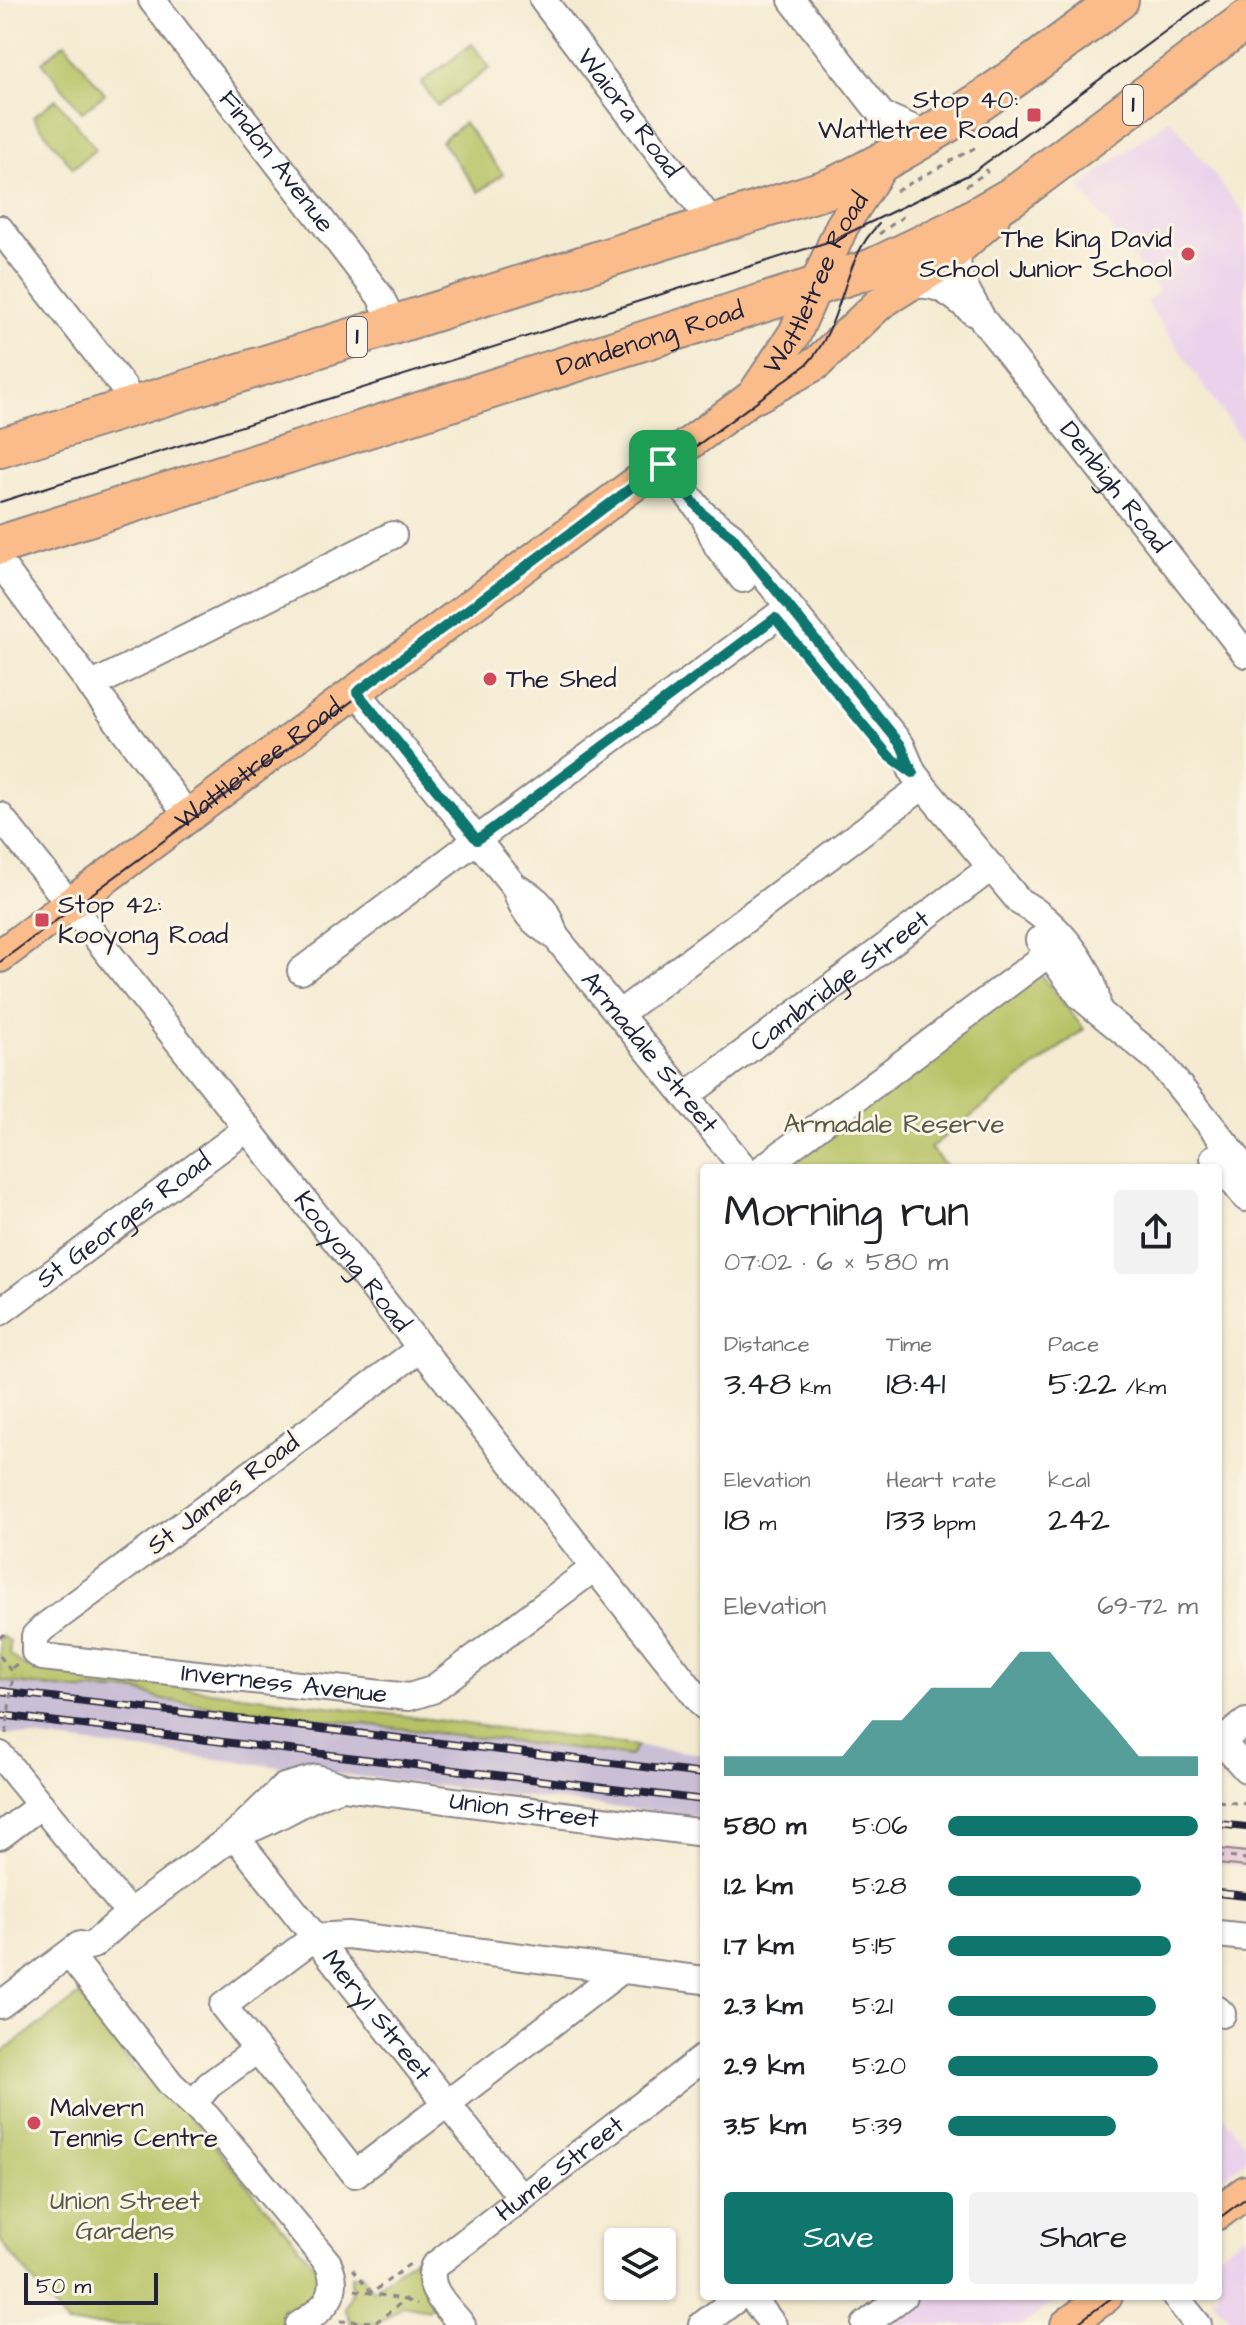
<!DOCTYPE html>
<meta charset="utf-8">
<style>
body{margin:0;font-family:"Architects Daughter",sans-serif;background:#f2f2f2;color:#202124;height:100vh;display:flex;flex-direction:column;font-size:30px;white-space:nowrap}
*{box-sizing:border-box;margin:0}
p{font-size:26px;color:#757577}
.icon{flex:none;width:44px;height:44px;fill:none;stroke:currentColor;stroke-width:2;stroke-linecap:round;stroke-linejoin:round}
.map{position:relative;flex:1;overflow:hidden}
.side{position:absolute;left:700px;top:1164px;width:522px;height:1136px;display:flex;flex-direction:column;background:#fff;border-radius:8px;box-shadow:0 2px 6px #0004}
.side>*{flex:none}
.tools{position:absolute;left:604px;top:2228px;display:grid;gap:16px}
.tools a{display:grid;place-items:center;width:72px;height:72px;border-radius:8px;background:#fff;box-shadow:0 2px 6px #0004;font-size:40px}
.scale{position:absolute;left:24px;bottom:20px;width:134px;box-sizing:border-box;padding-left:8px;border:4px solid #22223b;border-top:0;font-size:22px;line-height:28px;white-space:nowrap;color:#22223b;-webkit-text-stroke:6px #fcf5e5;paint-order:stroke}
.pin{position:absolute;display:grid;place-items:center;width:68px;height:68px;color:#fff;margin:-34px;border-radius:16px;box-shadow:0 4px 12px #0006}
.round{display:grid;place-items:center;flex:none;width:84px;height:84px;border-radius:8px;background:#f2f2f2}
.headline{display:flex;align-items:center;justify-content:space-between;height:136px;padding:0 24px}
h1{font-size:44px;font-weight:600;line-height:60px}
.metrics{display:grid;grid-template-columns:repeat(3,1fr);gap:12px;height:136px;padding:8px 24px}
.metrics div{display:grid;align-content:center}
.metrics b{font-size:34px;font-weight:600}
.metrics small{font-size:22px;font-weight:400}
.metrics p{font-size:22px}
.chart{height:224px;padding:16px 24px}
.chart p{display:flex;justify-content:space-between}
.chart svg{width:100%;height:144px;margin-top:8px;fill:#0f766e;opacity:.7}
.action{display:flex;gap:16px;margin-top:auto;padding:16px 24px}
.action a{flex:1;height:92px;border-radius:8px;background:#0f766e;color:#fff;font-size:32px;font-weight:600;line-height:92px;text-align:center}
.action a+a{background:#f2f2f2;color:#202124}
ul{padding:0 24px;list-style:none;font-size:26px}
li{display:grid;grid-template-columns:128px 96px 1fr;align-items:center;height:60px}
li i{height:20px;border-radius:10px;background:#0f766e}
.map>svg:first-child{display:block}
.built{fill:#ebd1ec}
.industrial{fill:#cbbfd6}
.green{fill:#b6c365;stroke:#6c7250;stroke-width:2}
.building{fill:#e0b4d3}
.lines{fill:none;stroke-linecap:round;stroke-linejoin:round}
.minor-casing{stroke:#8b8686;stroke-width:30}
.major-casing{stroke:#8b8686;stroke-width:36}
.highway-casing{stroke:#8b8686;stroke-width:42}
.path{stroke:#8b8686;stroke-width:3;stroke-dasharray:6 6;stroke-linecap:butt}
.minor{stroke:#fff;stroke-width:26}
.major{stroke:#fabc8b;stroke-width:32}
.highway{stroke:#fabc8b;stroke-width:38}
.tram{stroke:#22223b;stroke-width:2}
.rail-casing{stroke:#22223b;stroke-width:8}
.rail{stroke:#fcf5e5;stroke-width:5;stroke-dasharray:15;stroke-linecap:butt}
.path-bridge{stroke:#8b8686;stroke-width:3;stroke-dasharray:6 6;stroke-linecap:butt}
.route-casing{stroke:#fff;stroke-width:16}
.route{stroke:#0f766e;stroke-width:10}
.poi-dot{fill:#d1495b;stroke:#fcf5e5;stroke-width:3}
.labels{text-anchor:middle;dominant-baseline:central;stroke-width:6;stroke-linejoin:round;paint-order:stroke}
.shield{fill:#fcf5e5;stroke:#63616e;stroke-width:2}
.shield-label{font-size:24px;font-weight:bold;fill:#22223b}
.poi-label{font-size:26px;fill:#22223b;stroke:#fcf5e5;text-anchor:start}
.street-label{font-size:26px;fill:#22223b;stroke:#fcf5e5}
.park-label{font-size:26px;fill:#565a4a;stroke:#fcf5e5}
</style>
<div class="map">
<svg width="1246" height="2325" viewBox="0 0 1246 2325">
<rect width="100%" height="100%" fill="#fcf5e5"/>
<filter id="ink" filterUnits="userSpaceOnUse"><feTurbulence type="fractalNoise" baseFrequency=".0125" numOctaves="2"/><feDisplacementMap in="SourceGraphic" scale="16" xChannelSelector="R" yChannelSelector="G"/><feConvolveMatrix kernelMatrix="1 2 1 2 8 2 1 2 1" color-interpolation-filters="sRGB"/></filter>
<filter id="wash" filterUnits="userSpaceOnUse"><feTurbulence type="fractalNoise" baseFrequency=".006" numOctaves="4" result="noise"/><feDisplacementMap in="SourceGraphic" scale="32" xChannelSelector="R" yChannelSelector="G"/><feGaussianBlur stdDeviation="1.8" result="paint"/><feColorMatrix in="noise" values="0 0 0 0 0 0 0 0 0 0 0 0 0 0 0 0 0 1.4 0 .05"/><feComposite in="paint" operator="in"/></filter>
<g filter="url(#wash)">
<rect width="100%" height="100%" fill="#f4ebd2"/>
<path class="built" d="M1170,118L1246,216L1244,444L1146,302L1159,291L1079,187Z
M1218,2110L1246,2145V2160L1218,2181Z
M1246,2233V2325H1235L1210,2296H1218V2255Z
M897,2296H1062L1023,2325H860Z"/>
<path class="industrial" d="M25,1667L468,1727L704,1754V1818L0,1733V1671Z"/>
<path class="green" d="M65,43L105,94L82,112L42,62Z
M472,44L490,68L438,106L421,83Z
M56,99L96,149L73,168L33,117Z
M464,123L503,174L479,192L441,141Z
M1032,964L1084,1029L930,1148L947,1168H771Z
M0,1635L10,1641V1654L25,1667L637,1746L630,1756L163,1700L139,1691L76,1690L0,1681Z
M80,1995L137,2072L147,2065L323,2275L319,2298L284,2325H68L0,2240V2054Z
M420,2253L425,2260L434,2305L427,2310L404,2305L378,2324L351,2323L345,2308L351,2294V2276L362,2275L373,2290Z"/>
<g id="blocks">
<path class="building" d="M1218,1849L1246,1852V1867L1218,1864Z"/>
</g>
</g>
<g filter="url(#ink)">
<use href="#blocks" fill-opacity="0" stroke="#8b8686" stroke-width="2"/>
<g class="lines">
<g class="minor-casing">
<g id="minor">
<path id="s1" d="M152,0L380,296L394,325"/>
<path id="s2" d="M543,0L714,225"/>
<path d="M792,0L882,115L932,137"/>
<path d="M0,229L124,388L130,407"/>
<path id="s3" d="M957,251L958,275L983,320L1246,654"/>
<path d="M903,289C933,276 952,294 974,313"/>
<path d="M663,464L703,514L718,547L743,579"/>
<path d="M703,514L732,536L901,745L913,773L923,786L1020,902C1053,918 1096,969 1097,1007"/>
<path d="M0,563L188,816"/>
<path d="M91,686L393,535"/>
<path id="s4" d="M357,692L515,887C523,913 532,922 555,936L744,1168"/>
<path id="s5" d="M0,816L704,1706"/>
<path d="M515,887C540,899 547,909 555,936"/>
<path d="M1039,940L1081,997L1159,1061L1246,1169"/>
<path d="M301,971L789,607"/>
<path d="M619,1014L923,786"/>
<path id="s6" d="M686,1096L992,867"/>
<path d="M1214,1158L1246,1198"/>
<path d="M763,1168L1064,942"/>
<path id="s7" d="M0,1312L248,1128"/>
<path id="s8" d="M421,1348L43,1628L35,1636V1652L42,1657L409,1697L432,1690L594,1568"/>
<path d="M1218,1738L1246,1769"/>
<path d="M1218,1744L1246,1722"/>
<path d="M0,1755L129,1913"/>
<path d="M245,1831C279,1819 308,1796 343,1787"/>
<path id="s9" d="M234,1835L521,2197"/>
<path d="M0,1836L41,1805"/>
<path d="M1218,1934L1246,1937"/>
<path id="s10" d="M76,1949L93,1945L129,1913L234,1835L284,1787L316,1778L345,1787L704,1833"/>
<path d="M69,1954L171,2084L207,2117L328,2263C342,2294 324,2309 299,2325"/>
<path d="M619,1972L355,2174L223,2006L315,1937L348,1935L704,1980"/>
<path d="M0,2005L80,1945"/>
<path d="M1218,2010L1222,2014"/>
<path d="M193,2104L209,2085L257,2050"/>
<path d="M751,2296L773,2325"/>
<path d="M1175,2296L1198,2325"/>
<path id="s11" d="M462,2325C449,2308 424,2288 434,2266L704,2057"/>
<path d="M702,2325L740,2296"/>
<path d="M865,2325L903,2296"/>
</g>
</g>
<g class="major-casing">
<g id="major">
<path d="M757,396L817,363L880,303L939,266L993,218"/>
<path id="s12" d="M0,956L753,396L795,333L842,226L883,163"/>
<path d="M1218,2213L1246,2192"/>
<path d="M1067,2325L1106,2296"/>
</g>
</g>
<g class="highway-casing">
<g id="highway">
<path d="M0,448L830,188C937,139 1026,70 1119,0"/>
<path id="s13" d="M0,545L873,268L955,229L1011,197L1246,20"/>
</g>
</g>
<path class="path" d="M966,186L987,172L985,169
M896,191L980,145
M879,234L908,213
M0,1638L6,1633
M0,1656L13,1674
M12,1668L18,1663
M1218,1801L1246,1804
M1218,1856L1246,1859
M353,2269L372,2293L411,2263
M355,2290L405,2300L412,2295
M340,2321L376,2322L405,2300L417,2304"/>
<use href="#minor" class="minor"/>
<use href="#major" class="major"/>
<use href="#highway" class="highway"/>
<path class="tram" d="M0,502L834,240L972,173L1208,0
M0,962L807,364C845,324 840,262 879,224
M1218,2219L1246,2198
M1075,2325L1114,2296"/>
<g class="rail-casing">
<path id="rail" d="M0,1691L704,1774
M0,1715L704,1800
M1218,1824L1246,1827
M1218,1893L1246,1896"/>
</g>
<use href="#rail" class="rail"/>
<path class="path-bridge" d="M6,1734L13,1674"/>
</g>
</g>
<g class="lines" filter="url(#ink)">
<g class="route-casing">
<path id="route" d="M663,464L703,514L732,536L901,745L913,773L889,756L775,618L477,840L357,692Z"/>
</g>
<use href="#route" class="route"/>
</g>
<g class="poi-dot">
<rect x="1026" y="107" width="16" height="16" rx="4"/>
<circle cx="1188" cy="254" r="8"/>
<circle cx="490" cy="679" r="8"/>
<rect x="34" y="912" width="16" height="16" rx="4"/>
<circle cx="34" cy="2123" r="8"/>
</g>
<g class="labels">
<g class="shield">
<rect x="1123" y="85" width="20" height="40" rx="6"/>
<rect x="347" y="317" width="20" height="40" rx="6"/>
</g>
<g class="shield-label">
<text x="1133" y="105">1</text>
<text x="357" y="337">1</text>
</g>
<g class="poi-label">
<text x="1018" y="100" text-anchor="end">Stop 40:<tspan x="1018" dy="30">Wattletree Road</tspan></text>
<text x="1172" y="239" text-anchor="end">The King David<tspan x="1172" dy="30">School Junior School</tspan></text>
<text x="506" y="679">The Shed</text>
<text x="58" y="905">Stop 42:<tspan x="58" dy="30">Kooyong Road</tspan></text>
<text x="50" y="2108">Malvern<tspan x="50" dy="30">Tennis Centre</tspan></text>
</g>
<g class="street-label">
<text stroke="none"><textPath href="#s2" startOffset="142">Waiora Road</textPath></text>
<text stroke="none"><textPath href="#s1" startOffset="204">Findon Avenue</textPath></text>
<text stroke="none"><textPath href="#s12" startOffset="1068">Wattletree Road</textPath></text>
<text stroke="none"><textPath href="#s13" startOffset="682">Dandenong Road</textPath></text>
<text stroke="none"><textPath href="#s3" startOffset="288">Denbigh Road</textPath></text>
<text stroke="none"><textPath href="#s12" startOffset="322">Wattletree Road</textPath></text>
<text stroke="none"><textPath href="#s6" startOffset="192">Cambridge Street</textPath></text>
<text stroke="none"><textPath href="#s4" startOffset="466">Armadale Street</textPath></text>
<text stroke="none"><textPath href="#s7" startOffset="154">St Georges Road</textPath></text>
<text stroke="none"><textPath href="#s5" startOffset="568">Kooyong Road</textPath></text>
<text transform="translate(223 1494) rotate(-37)">St James Road</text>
<text stroke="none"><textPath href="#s8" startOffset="750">Inverness Avenue</textPath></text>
<text stroke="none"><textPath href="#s10" startOffset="510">Union Street</textPath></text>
<text stroke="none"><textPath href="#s9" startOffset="230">Meryl Street</textPath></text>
<text stroke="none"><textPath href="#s11" startOffset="228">Hume Street</textPath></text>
</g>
<g class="park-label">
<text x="894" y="1124">Armadale Reserve</text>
<text x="125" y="2201">Union Street<tspan x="125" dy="30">Gardens</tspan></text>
</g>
</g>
</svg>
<div class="tools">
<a><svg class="icon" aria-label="layers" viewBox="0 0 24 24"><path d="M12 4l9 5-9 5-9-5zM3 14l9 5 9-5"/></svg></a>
</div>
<div class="scale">50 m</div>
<div class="pin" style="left:663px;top:464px;background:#1e9e55"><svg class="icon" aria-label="arrive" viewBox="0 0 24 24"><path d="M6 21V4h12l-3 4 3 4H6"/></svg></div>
<section class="side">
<div class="headline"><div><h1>Morning run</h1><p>07:02 · 6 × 580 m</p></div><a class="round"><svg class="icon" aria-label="share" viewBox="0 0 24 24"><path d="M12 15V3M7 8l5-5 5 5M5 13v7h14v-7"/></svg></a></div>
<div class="metrics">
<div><p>Distance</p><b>3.48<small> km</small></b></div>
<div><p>Time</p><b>18:41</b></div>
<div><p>Pace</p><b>5:22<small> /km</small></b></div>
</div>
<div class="metrics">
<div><p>Elevation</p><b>18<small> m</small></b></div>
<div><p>Heart rate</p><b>133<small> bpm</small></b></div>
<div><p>kcal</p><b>242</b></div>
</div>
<div class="chart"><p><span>Elevation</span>69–72 m</p>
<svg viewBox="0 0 160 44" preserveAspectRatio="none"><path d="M0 44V38L10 38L20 38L30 38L40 38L50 27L60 27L70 17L80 17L90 17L100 6L110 6L120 17L130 27L140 38L150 38L160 38V44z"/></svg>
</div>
<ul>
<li><b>580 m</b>5:06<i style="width:100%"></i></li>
<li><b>1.2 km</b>5:28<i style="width:77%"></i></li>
<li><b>1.7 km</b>5:15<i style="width:89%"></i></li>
<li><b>2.3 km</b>5:21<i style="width:83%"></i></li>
<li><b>2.9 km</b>5:20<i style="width:84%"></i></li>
<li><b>3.5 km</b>5:39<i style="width:67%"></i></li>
</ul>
<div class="action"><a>Save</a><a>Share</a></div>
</section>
</div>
